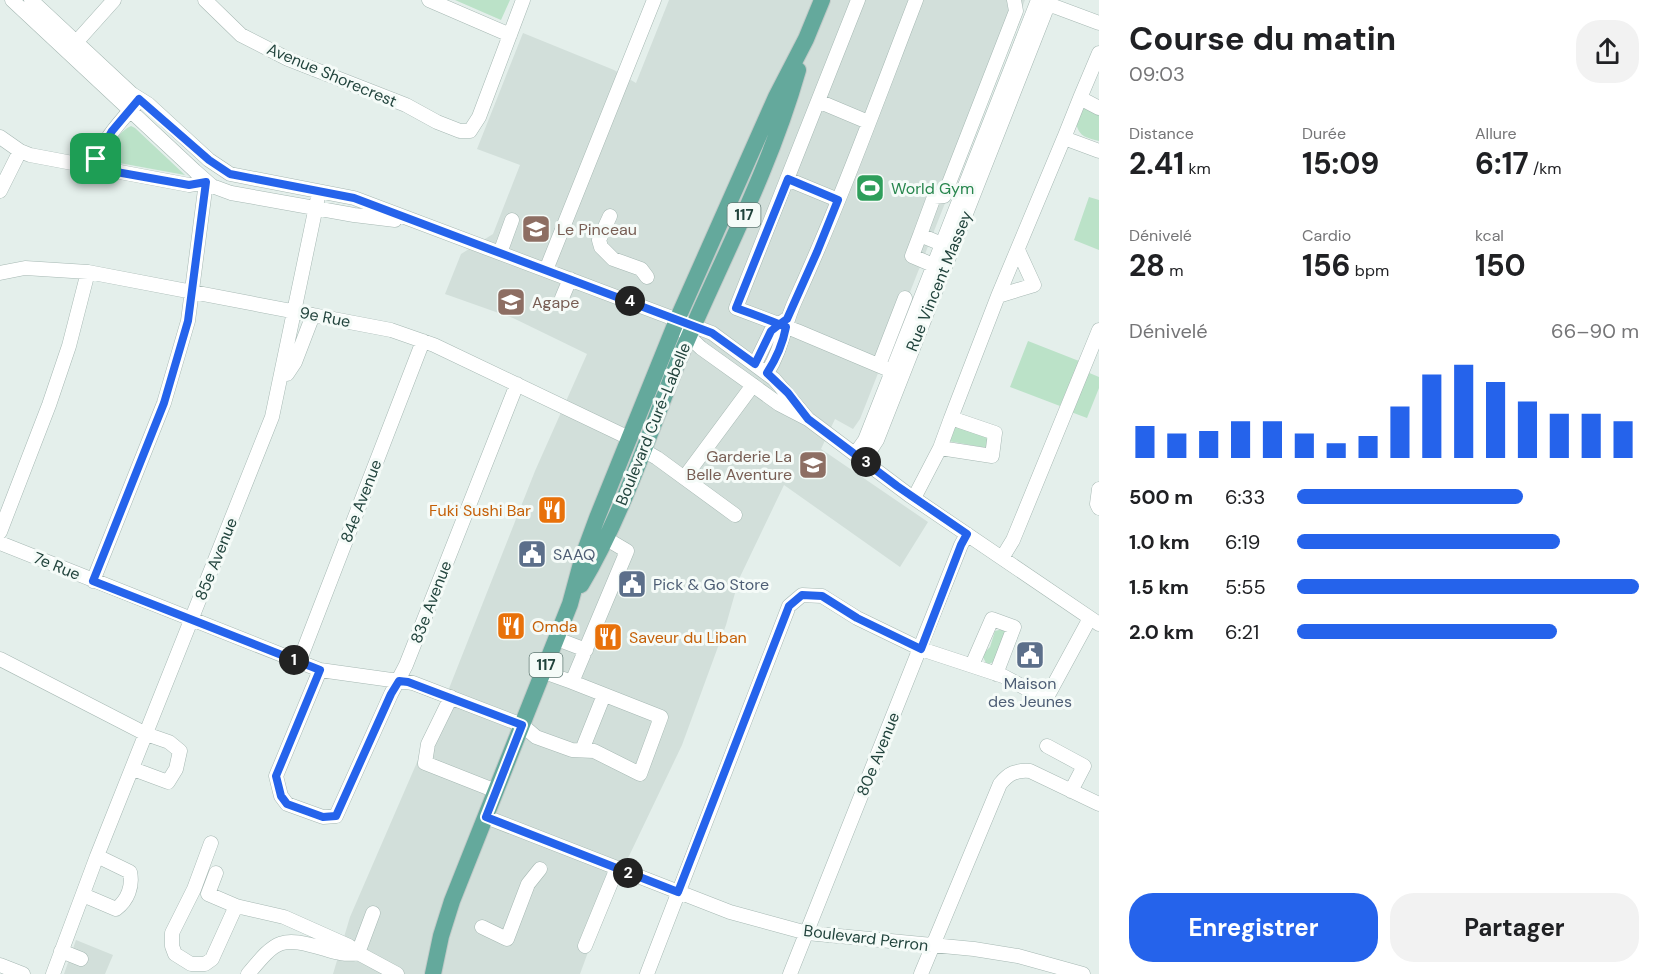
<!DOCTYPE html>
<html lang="fr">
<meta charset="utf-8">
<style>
body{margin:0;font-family:"DM Sans",sans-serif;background:#f2f2f2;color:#202124;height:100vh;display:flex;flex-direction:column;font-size:22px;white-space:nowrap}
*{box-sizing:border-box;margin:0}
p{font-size:20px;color:#757577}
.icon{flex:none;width:33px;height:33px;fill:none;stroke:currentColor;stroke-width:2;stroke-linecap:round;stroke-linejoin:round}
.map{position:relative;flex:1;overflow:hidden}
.details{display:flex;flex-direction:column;background:#fff;width:570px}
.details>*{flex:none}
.pin{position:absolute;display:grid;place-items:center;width:51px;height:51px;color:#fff;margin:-26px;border-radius:12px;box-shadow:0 3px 9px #0006}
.km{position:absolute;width:30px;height:30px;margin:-15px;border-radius:50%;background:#222;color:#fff;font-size:16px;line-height:30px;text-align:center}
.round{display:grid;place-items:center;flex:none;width:63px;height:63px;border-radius:24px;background:#f2f2f2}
.head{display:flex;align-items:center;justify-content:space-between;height:102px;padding:0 30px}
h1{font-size:33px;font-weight:700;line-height:45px}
.metrics{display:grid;grid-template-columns:repeat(3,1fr);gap:9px;height:102px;padding:6px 30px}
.metrics div{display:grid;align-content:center}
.metrics b{font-size:30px;font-weight:700}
.metrics small{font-size:16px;font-weight:400}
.metrics p{font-size:16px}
.chart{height:168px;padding:12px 30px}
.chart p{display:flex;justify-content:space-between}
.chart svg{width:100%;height:108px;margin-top:6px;stroke:#2563eb;stroke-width:6}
.primary-button{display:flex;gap:12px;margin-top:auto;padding:12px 30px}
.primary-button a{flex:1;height:69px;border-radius:24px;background:#2563eb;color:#fff;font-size:24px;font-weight:700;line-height:69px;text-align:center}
.primary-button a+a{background:#f2f2f2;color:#202124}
ul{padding:0 30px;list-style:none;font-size:20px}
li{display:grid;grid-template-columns:96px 72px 1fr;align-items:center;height:45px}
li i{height:15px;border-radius:8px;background:#2563eb}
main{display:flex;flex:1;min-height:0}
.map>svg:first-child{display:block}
.built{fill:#d2dfda}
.green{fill:#bbe2c8}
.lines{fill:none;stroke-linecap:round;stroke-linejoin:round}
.minor-casing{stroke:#a6b8b3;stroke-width:15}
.major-casing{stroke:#c1cac8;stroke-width:18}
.minor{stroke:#fff;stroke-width:14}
.major{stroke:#64a99c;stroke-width:16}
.route-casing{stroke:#fff;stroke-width:12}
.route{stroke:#2563eb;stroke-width:8}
.labels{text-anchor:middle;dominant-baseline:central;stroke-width:6;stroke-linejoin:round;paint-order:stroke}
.shield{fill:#f5fbf8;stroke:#617a74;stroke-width:1.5}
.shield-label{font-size:15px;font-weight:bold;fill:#21433c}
.street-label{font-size:16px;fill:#21433c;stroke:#f5fbf8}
.leisure-label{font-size:16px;fill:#27864d;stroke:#f5fbf8;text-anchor:start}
.education-label{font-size:16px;fill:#785e54;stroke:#f5fbf8;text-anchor:start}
.food-label{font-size:16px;fill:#c56008;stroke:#f5fbf8;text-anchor:start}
.service-label{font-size:16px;fill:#4e5e75;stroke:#f5fbf8;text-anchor:start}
</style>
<main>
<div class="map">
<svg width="1099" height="974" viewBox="0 0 1099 974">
<rect width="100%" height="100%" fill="#e4efeb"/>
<path class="built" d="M669,0H1025L860,419L853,429L835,419L821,449L928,522L900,567L784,485L739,579L726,625L682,745L630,854L613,884L580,974H333L350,917L450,686L535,471L587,354L513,318L445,294L461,254L493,234L520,165L477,149L523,33L614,70L636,83Z
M76,940L113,955L105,974H64Z"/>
<path class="green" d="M455,0H510L501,20Z
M1084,108L1099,112V141C1082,137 1078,135 1075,118Z
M131,126L135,128L185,175L114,162L109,157C109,146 121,130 131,126Z
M1089,197L1099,200V250L1074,240Z
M1028,341L1079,361L1060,406L1010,387Z
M1087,372L1099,377V388L1087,418L1071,412Z
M954,426L990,437L987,448L948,441Z
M1003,629L1008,634L993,662L987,665L982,655L990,647L995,631Z"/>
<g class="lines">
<g class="minor-casing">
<path id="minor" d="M12,0L195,171L212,186L231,193L354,215L395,220
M31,0L132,94L148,104L209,160L230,174L354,198L712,333L774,379L808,419
M205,0L241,35L288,59L406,105L437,122L460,131H470L479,117L523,0
M429,0L510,35
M858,0L736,308L797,331L892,371
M1040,1L1099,23
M71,48L114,0
M1099,53L1080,98L1099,108
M1080,98L1064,138L1099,151
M818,101L868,122
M0,137L20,151L30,155L189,185L206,182
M94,168C101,142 118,124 135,105
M787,179L838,200
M0,191L20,151
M610,216L599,240L601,247L613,259L641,269L647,277
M920,235L912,256L933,265
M949,247L920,235L934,197L944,196L1016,11L1014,0
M1018,250L1034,285L998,296L1064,138
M500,253L512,220
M546,270L654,0
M0,273L25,268L88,272L391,330L434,345L629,438
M562,298L570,279
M682,330L701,348L779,404L808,419L909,495L1099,624
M755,364L771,331L785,320
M879,365L905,298
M767,373C782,350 784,325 795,301C840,203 877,101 916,0
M287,374L295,362L313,315
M940,448L951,418
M643,450L657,458L735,515
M855,454L865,440L1038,0
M864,460L877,440L1050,0
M684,478L753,385
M1099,489L1097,504L1099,508
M914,498L940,448L992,456L995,433L951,418L998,296
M0,532L49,405L69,346L88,272
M0,543L320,670L413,683L522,725L536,737L572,750L594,751L640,774L661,717L572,682
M1002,558L1013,540L1099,330
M93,581L164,403L188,321L206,182
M557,639L586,650
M0,659L146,734L169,742L180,751L176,769L168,782L133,769
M299,662L423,341
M972,665L992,619L1014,627L996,674
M320,670L276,776L281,796L287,804L323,817L336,816L391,694L406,665L517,384
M544,672L572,682L627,551L605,538
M451,697L428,744L425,763L496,791
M1047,746L1084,766L1071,791
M582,750L604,695
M486,817L730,912L807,933L974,949L1018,956L1083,974
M211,843L194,889L172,933V946L175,954L191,964H205L212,959L236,906L208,894L216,873
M83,895L116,909C128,900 133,886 130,872L97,856
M236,906L284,917L349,946L358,953
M373,913L358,953L397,974
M482,927L507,939L528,884L540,869
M585,946L617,868
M61,951L81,959
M0,965L23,974
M53,974L97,856L272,417L319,192
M248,974C277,939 281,936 325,949C338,953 345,955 358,953
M647,974L789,606L802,595L822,596L857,618L921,649L1003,676L1046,699L1090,618
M790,974L961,545L967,534
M921,974L1000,784C1009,773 1016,770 1030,771L1099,804"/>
</g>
<g class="major-casing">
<path id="major" d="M581,585C624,513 650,429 682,352C722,259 770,169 798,70
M433,974L441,936L452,901L570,604L583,556L597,518L677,320L776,97L806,39L822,0"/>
</g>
<use href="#minor" class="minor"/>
<use href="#major" class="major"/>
</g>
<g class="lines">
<g class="route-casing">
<path id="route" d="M96,159L94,168L189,185L206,182L188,321L164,403L93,581L320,670L276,776L281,796L287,804L323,817L336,816L391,694L399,681L408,682L522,725L486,817L678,892L789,606L802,595L822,596L857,618L921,649L961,545L967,534L897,486L808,419L788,393L767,373C776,359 783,343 786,327C769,320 753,314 736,308L788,179L838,200L817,252L787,319C781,323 776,327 771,331L755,364L712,333L354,198L230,174L209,160L139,99L112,131L96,159"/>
</g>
<use href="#route" class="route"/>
</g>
<defs>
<g id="stadium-square" transform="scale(1.5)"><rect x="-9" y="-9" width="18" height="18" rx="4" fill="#2e9e5b" stroke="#f5fbf8"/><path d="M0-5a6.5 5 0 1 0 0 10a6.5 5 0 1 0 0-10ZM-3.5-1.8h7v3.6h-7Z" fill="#fff"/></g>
<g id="school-square" transform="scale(1.5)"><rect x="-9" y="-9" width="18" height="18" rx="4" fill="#8d6e63" stroke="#f5fbf8"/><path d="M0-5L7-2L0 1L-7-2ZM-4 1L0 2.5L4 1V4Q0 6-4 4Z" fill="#fff"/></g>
<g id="restaurant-square" transform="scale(1.5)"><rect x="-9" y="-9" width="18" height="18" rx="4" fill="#e8710a" stroke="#f5fbf8"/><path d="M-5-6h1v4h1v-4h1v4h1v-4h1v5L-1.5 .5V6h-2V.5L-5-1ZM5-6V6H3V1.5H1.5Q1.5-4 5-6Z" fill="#fff"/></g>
<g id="civic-square" transform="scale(1.5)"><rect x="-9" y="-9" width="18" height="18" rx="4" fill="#5c6f8a" stroke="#f5fbf8"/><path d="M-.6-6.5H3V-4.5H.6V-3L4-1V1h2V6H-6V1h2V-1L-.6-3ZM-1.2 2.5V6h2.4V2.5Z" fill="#fff"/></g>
</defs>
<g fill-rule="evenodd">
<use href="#stadium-square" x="870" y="188"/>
<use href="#school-square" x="536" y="229"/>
<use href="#school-square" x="511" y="302"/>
<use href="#school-square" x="813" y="465"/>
<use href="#restaurant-square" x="552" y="510"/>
<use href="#civic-square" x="532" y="554"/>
<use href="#civic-square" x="632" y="584"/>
<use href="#restaurant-square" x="511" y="626"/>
<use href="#restaurant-square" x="608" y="637"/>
<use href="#civic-square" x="1030" y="655"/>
</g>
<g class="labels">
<g class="shield">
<rect x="727.5" y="203" width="33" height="24" rx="4.5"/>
<rect x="529.5" y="653" width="33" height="24" rx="4.5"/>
</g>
<g class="shield-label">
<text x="744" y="215">117</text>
<text x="546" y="665">117</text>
</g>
<g class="street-label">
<text transform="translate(332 75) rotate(23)">Avenue Shorecrest</text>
<text transform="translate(939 281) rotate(-68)">Rue Vincent Massey</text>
<text transform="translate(325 317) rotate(11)">9e Rue</text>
<text transform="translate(653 424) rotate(-68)">Boulevard Curé-Labelle</text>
<text transform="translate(361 501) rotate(-69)">84e Avenue</text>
<text transform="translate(216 559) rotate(-68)">85e Avenue</text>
<text transform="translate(57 566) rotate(22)">7e Rue</text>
<text transform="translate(431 602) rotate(-69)">83e Avenue</text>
<text transform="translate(878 754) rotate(-68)">80e Avenue</text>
<text transform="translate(866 938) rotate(7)">Boulevard Perron</text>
</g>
<g class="leisure-label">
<text x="891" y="188">World Gym</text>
</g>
<g class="education-label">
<text x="557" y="229">Le Pinceau</text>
<text x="532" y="302">Agape</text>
<text x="792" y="456" text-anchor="end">Garderie La<tspan x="792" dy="18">Belle Aventure</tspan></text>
</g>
<g class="food-label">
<text x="531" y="510" text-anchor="end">Fuki Sushi Bar</text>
<text x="532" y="626">Omda</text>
<text x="629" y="637">Saveur du Liban</text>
</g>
<g class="service-label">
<text x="553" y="554">SAAQ</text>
<text x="653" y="584">Pick &amp; Go Store</text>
<text x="1030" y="683" text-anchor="middle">Maison<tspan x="1030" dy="18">des Jeunes</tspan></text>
</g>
</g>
</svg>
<div class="pin" style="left:96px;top:159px;background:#1e9e55"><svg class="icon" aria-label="arrive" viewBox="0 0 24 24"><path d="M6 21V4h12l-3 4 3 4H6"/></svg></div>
<b class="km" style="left:294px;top:660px">1</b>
<b class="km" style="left:628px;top:873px">2</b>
<b class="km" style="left:866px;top:462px">3</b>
<b class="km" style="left:630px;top:301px">4</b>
</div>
<section class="details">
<div class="head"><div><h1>Course du matin</h1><p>09:03</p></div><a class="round"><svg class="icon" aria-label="share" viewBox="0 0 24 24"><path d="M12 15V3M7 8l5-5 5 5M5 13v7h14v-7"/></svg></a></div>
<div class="metrics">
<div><p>Distance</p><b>2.41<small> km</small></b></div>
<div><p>Durée</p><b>15:09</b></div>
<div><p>Allure</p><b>6:17<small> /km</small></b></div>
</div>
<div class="metrics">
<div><p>Dénivelé</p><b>28<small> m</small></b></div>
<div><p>Cardio</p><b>156<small> bpm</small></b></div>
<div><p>kcal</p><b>150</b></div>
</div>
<div class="chart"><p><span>Dénivelé</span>66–90 m</p>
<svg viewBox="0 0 160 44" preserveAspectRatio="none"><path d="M5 44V31M15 44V34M25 44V33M35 44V29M45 44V29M55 44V34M65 44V38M75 44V35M85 44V23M95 44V10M105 44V6M115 44V13M125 44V21M135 44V26M145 44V26M155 44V29"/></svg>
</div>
<ul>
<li><b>500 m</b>6:33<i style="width:66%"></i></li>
<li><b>1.0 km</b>6:19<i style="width:77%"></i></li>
<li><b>1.5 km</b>5:55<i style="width:100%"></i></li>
<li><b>2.0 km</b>6:21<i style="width:76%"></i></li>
</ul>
<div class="primary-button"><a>Enregistrer</a><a>Partager</a></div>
</section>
</main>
